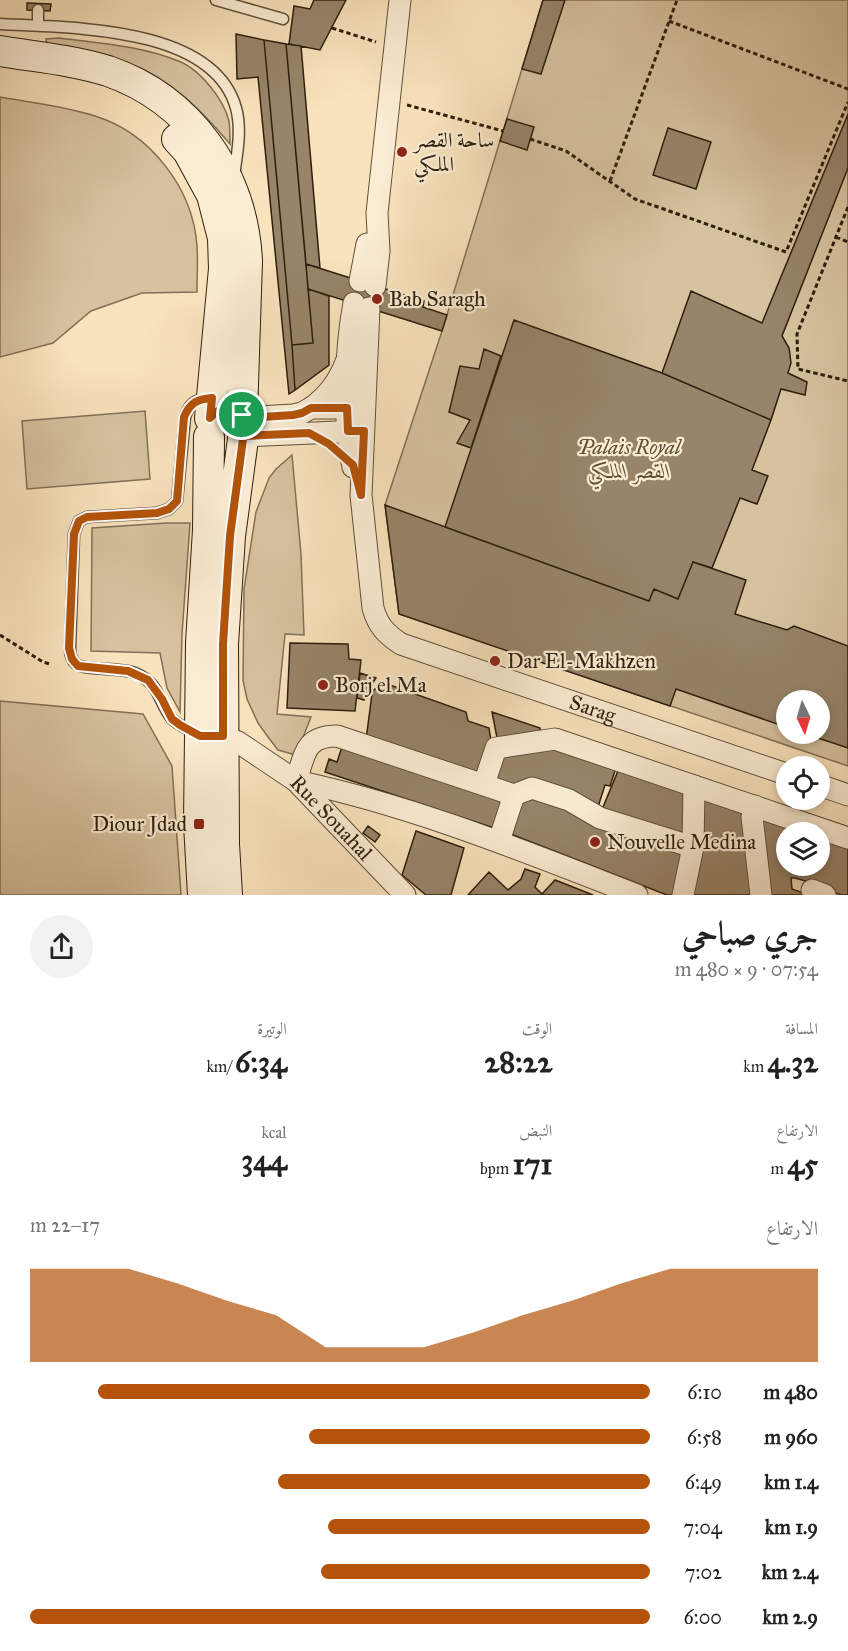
<!DOCTYPE html>
<html lang="ar">
<meta charset="utf-8">
<style>
body{margin:0;font-family:"IM FELL Great Primer",Amiri,serif;background:#f2f2f2;color:#222;direction:rtl;height:100vh;display:flex;flex-direction:column;font-size:22px;white-space:nowrap}
*{box-sizing:border-box;margin:0}
p{font-size:20px;color:#767676}
.icon{flex:none;width:33px;height:33px;fill:none;stroke:currentColor;stroke-width:2;stroke-linecap:round;stroke-linejoin:round}
.map{position:relative;height:895px;overflow:hidden;direction:ltr}
.sheet{display:flex;flex-direction:column;background:#fff;flex:1}
.sheet>*{flex:none}
.needle{width:39px;rotate:175deg}
.tools{position:absolute;left:776px;top:690px;display:grid;gap:12px}
.tools a{display:grid;place-items:center;width:54px;height:54px;border-radius:50%;background:#fff;box-shadow:0 3px 9px #0003;font-size:30px}
.pin{position:absolute;display:grid;place-items:center;width:51px;height:51px;color:#fff;margin:-26px;border:3px solid #fff;border-radius:50%;box-shadow:0 2px 6px #0007}
.round{display:grid;place-items:center;flex:none;width:63px;height:63px;border-radius:32px;background:#f2f2f2}
.overview{display:flex;align-items:center;justify-content:space-between;height:102px;padding:0 30px}
h1{font-size:33px;font-weight:700;line-height:45px}
.metrics{display:grid;grid-template-columns:repeat(3,1fr);gap:9px;height:102px;padding:6px 30px}
.metrics div{display:grid;align-content:center}
.metrics b{font-size:30px;font-weight:700}
.metrics small{font-size:16px;font-weight:400}
.metrics p{font-size:16px}
.chart{height:168px;padding:12px 30px}
.chart p{display:flex;justify-content:space-between}
.chart svg{width:100%;height:108px;margin-top:6px;fill:#b45309;opacity:.7}
ul{padding:0 30px;list-style:none;font-size:20px}
li{display:grid;grid-template-columns:96px 72px 1fr;align-items:center;height:45px}
li i{height:15px;border-radius:8px;background:#b45309}
.map>svg:first-child{display:block}
.green{fill:#d6c29f;stroke:#827056;stroke-width:1.5;fill-rule:evenodd}
.building{fill:#978469;stroke:#2d1e0d;stroke-width:1.5}
.lines{fill:none;stroke-linecap:round;stroke-linejoin:round}
.lane-casing{stroke:#604f39;stroke-width:13}
.street-casing{stroke:#604f39;stroke-width:23}
.secondary-casing{stroke:#2d1e0d;stroke-width:32}
.path{stroke:#2d1e0d;stroke-width:3;stroke-dasharray:4.5 3;stroke-linecap:butt}
.lane{stroke:#fbedd4;stroke-width:10}
.street{stroke:#fbedd4;stroke-width:21}
.secondary{stroke:#fbedd4;stroke-width:30}
.route-casing{stroke:#fff;stroke-width:12}
.route{stroke:#b45309;stroke-width:8}
.poi-dot{fill:#8f2418;stroke:#fbedd4;stroke-width:2}
.labels{text-anchor:middle;dominant-baseline:central;stroke-width:4.5;stroke-linejoin:round;paint-order:stroke}
.poi-label{font-size:21px;fill:#2d1e0d;stroke:#fbedd4;text-anchor:start}
.park-label{font-size:21px;font-style:italic;fill:#604f39;stroke:#fbedd4}
.street-label{font-size:21px;fill:#2d1e0d;stroke:#fbedd4}
</style>
<div class="map">
<svg width="848" height="895" viewBox="0 0 848 895">
<rect width="100%" height="100%" fill="#f9e3bd"/>
<filter id="stains"><feTurbulence type="fractalNoise" baseFrequency=".00333" numOctaves="4"/><feColorMatrix values="0 0 0 0 .2 0 0 0 0 .09 0 0 0 0 .02 0 0 0 .5 -.17"/></filter>
<radialGradient id="worn" r=".72"><stop offset=".6" stop-color="#630" stop-opacity="0"/><stop offset="1" stop-color="#630" stop-opacity=".3"/></radialGradient>
<path class="green" d="M543,0H848V766L399,614L385,505L442,331ZM786,700H819V734H786Z
M59,38C99,43 143,46 181,62C201,71 224,100 229,121C230,128 230,137 230,144C202,111 171,79 129,63C103,53 74,49 47,44L46,39Z
M0,97C32,103 64,106 95,116C150,133 193,188 197,246C198,261 197,277 197,292L142,293L91,311L53,343L0,357Z
M145,411L150,479L27,489L22,421Z
M292,455L301,554L304,635L285,634L277,714L311,717L296,755L278,750L268,737L258,723L247,699L243,680L244,589L256,512L269,478L276,469Z
M166,523H190L182,634L180,712L167,688L160,653L91,651L92,528Z
M0,701L143,714L172,766L181,895H0Z"/>
<path class="building" d="M314,0H346L320,50L289,44L294,6L310,9Z
M543,0H565L541,74L522,69Z
M27,3L51,4L50,11L27,10Z
M236,34L264,40L292,345L295,390L289,394L258,77L237,79Z
M264,40L286,44L313,343L292,345Z
M286,44L301,46L320,268L306,264Z
M848,114V168L782,336L789,348L791,363L788,373L807,382L805,395L781,389L771,420L662,373L691,291L762,323Z
M507,119L534,127L527,150L500,141Z
M668,128L711,142L696,189L653,175Z
M306,264L424,301L423,307L447,315L442,331L308,289Z
M308,289L329,296V365L295,390L292,345L313,343Z
M514,320L662,373L771,420L752,470L768,476L757,504L740,498L712,568L693,562L678,599L654,589L649,601L445,527Z
M484,349L501,356L471,448L457,443L470,420L449,412L460,366L479,369Z
M385,505L649,601L654,589L678,599L693,562L746,580L735,614L787,630L794,626L848,646V748L806,734H819V700H786V727L676,689L670,706L399,614Z
M290,643L348,644L349,659L361,660L355,711L287,708Z
M360,673L376,678L368,690L364,700L357,698Z
M387,684L466,712L468,721L489,728L492,748L482,778L366,740L372,694L373,690Z
M492,712L540,728V736L498,743Z
M343,744L507,799L497,829L325,772L329,759L337,762Z
M554,744L617,765L610,786L605,785L597,810L488,781L500,751Z
M620,766L688,790L687,840L601,812Z
M528,792L686,851L677,895H667L508,833L519,800Z
M702,794L743,810L754,895H688Z
M763,816L812,832H786V866H819V835L848,844V895H842L826,890L827,887L795,878H791L792,889L809,895H768L760,823Z
M368,826L380,835L375,842L363,833Z
M416,831L464,848L451,895H426L402,875Z
M525,869L540,874L535,887L542,894L555,880L593,895H468L489,872L508,890L521,879Z"/>
<g class="lines">
<g class="lane-casing">
<path id="lane" d="M216,0L283,19
M0,24C68,28 213,25 236,108C242,130 237,154 234,176
M38,26V10
M195,733C188,729 178,725 172,719C158,702 160,683 135,673C121,667 86,671 76,664C71,660 70,654 70,648L74,534L79,521L87,517L157,513L169,509L177,501L185,417C189,404 195,399 209,399"/>
</g>
<g class="street-casing">
<g id="street">
<path d="M360,281L367,244"/>
<path d="M375,286L379,251L377,213L400,0"/>
<path id="s1" d="M369,308L361,495L373,608C378,626 386,634 401,644L786,774"/>
<path d="M311,408C328,396 339,381 346,362"/>
<path d="M244,418L293,415L302,413L311,408H362"/>
<path d="M245,436L361,431"/>
<path d="M353,467C343,420 345,351 354,303"/>
<path id="s2" d="M213,736H223L238,742L296,781L405,895"/>
<path d="M484,784L496,748L555,739L848,838"/>
<path d="M819,785L848,795"/>
<path d="M755,806L752,817L761,895"/>
<path d="M499,841L514,795"/>
<path d="M812,890L825,895"/>
<path d="M637,895C526,852 414,806 296,781C305,755 304,736 337,736L514,795L532,788L569,800L600,818L693,847"/>
<path d="M683,895L693,847L694,786"/>
</g>
</g>
<g class="secondary-casing">
<path id="secondary" d="M0,51C36,57 73,60 108,71C191,100 243,175 247,261L242,415
M177,139L188,151L212,195L223,238L224,269L210,418
M203,895L199,824L201,643L208,530L209,437
M227,895L224,844L223,644L230,536L243,439"/>
</g>
<path class="path" d="M669,21L848,89
M332,28L376,42
M407,105L503,131
M530,139L566,151L635,199L786,252L848,102
M610,181L677,0
M848,207L797,334L798,369L848,381
M836,237L848,242
M0,635L43,662L50,664"/>
<use href="#lane" class="lane"/>
<use href="#street" class="street"/>
<use href="#secondary" class="secondary"/>
</g>
<g class="lines">
<g class="route-casing">
<path id="route" d="M212,398L210,418C220,406 234,405 244,418L293,415L302,413L311,408H347L348,431H364L361,495L353,465L329,444L309,433L244,436L243,439L230,536L223,644V736H200L180,725L172,719L162,699L148,680L128,671L78,666L72,659L69,648L74,534L79,521L87,517L157,513L169,509L177,501L184,417C190,403 197,399 212,398Z"/>
</g>
<use href="#route" class="route"/>
</g>
<g class="poi-dot">
<circle cx="402" cy="152" r="6"/>
<circle cx="377" cy="299" r="6"/>
<circle cx="495" cy="661" r="6"/>
<circle cx="323" cy="685" r="6"/>
<rect x="193" y="818" width="12" height="12" rx="3"/>
<circle cx="595" cy="842" r="6"/>
</g>
<g class="labels">
<g class="poi-label">
<text x="414" y="140">ساحة القصر<tspan x="414" dy="24">الملكي</tspan></text>
<text x="389" y="299">Bab Saragh</text>
<text x="507" y="661">Dar El-Makhzen</text>
<text x="335" y="685">Borj el Ma</text>
<text x="187" y="824" text-anchor="end">Diour Jdad</text>
<text x="607" y="842">Nouvelle Medina</text>
</g>
<g class="park-label">
<text x="629" y="447">Palais Royal<tspan x="629" dy="24">القصر الملكي</tspan></text>
</g>
<g class="street-label">
<text stroke="none"><textPath href="#s1" startOffset="550">Sarag</textPath></text>
<text stroke="none"><textPath href="#s2" startOffset="147">Rue Souahal</textPath></text>
</g>
</g>
<rect width="100%" height="100%" filter="url(#stains)"/>
<rect width="100%" height="100%" fill="url(#worn)"/>
</svg>
<div class="tools">
<a><svg class="needle" viewBox="-14 -14 28 28"><path d="M0-13l5 13h-10z" fill="#e53935"/><path d="M0 13l5-13h-10z" fill="#767676"/></svg></a>
<a><svg class="icon" aria-label="locate" viewBox="0 0 24 24"><circle cx="12" cy="12" r="6"/><path d="M12 2v4M12 18v4M2 12h4M18 12h4"/></svg></a>
<a><svg class="icon" aria-label="layers" viewBox="0 0 24 24"><path d="M12 4l9 5-9 5-9-5zM3 14l9 5 9-5"/></svg></a>
</div>
<div class="pin" style="left:242px;top:415px;background:#1e9e55"><svg class="icon" aria-label="arrive" viewBox="0 0 24 24"><path d="M6 21V4h12l-3 4 3 4H6"/></svg></div>
</div>
<section class="sheet">
<div class="overview"><div><h1>جري صباحي</h1><p>07:54 · 9 × 480 m</p></div><a class="round"><svg class="icon" aria-label="share" viewBox="0 0 24 24"><path d="M12 15V3M7 8l5-5 5 5M5 13v7h14v-7"/></svg></a></div>
<div class="metrics">
<div><p>المسافة</p><b>4.32<small> km</small></b></div>
<div><p>الوقت</p><b>28:22</b></div>
<div><p>الوتيرة</p><b>6:34<small> /km</small></b></div>
</div>
<div class="metrics">
<div><p>الارتفاع</p><b>45<small> m</small></b></div>
<div><p>النبض</p><b>171<small> bpm</small></b></div>
<div><p>kcal</p><b>344</b></div>
</div>
<div class="chart"><p><span>الارتفاع</span>17–22 m</p>
<svg viewBox="0 0 160 44" preserveAspectRatio="none"><path d="M0 44V6L10 6L20 6L30 12L40 19L50 25L60 38L70 38L80 38L90 32L100 25L110 19L120 12L130 6L140 6L150 6L160 6V44z"/></svg>
</div>
<ul>
<li><b>480 m</b>6:10<i style="width:89%"></i></li>
<li><b>960 m</b>6:58<i style="width:55%"></i></li>
<li><b>1.4 km</b>6:49<i style="width:60%"></i></li>
<li><b>1.9 km</b>7:04<i style="width:52%"></i></li>
<li><b>2.4 km</b>7:02<i style="width:53%"></i></li>
<li><b>2.9 km</b>6:00<i style="width:100%"></i></li>
</ul>
</section>
